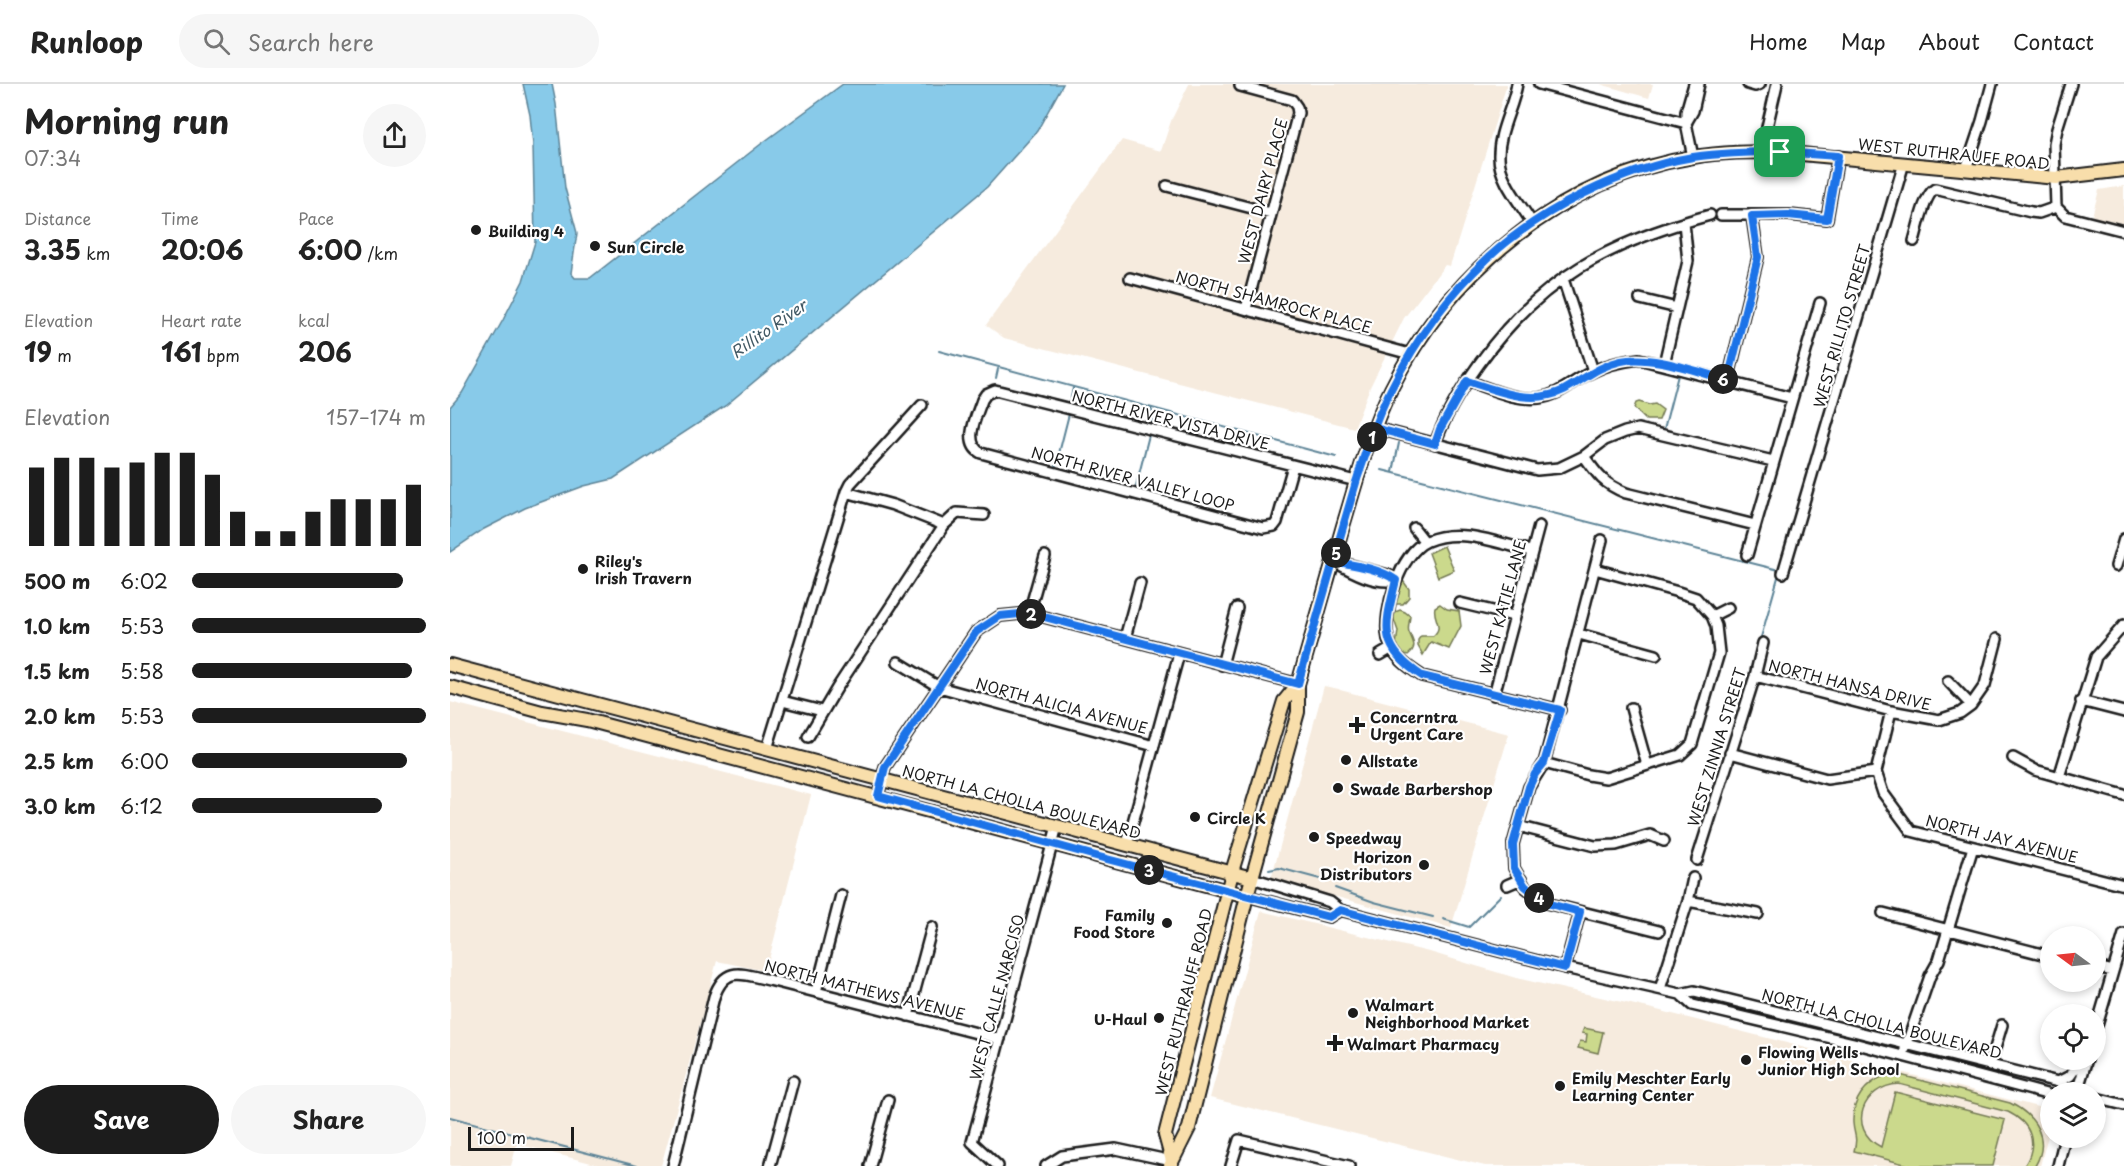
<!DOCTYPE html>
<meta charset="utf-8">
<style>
body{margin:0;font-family:"Playpen Sans",sans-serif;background:#f6f6f6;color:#222;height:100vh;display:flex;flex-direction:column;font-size:22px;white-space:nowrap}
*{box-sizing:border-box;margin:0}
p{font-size:20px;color:#767676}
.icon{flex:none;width:33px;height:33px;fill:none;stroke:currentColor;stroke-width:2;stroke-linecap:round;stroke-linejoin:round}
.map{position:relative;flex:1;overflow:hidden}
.drawer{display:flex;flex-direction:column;background:#fff;width:450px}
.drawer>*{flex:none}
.needle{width:39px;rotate:285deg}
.controls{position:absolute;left:1590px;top:842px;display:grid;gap:12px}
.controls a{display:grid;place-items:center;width:66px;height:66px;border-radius:50%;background:#fff;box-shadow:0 3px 9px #0003;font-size:30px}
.scale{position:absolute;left:18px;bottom:15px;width:106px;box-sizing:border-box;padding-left:6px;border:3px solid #1c1c1c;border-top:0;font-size:16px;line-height:21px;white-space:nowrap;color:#1c1c1c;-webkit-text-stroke:4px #fff;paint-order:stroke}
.pin{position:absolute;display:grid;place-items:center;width:51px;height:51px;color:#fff;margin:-26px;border-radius:12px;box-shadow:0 3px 9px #0006}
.km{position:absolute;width:30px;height:30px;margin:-15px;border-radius:50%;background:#222;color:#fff;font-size:16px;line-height:30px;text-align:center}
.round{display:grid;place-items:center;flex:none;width:63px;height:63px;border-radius:32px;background:#f6f6f6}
.overview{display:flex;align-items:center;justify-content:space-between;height:102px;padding:0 24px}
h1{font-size:33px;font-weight:700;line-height:45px}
.metrics{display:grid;grid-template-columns:repeat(3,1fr);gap:9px;height:102px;padding:6px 24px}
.metrics div{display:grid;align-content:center}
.metrics b{font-size:26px;font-weight:700}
.metrics small{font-size:16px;font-weight:400}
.metrics p{font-size:16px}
.chart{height:168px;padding:12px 24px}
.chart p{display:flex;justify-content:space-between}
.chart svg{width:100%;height:108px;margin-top:6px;stroke:#1c1c1c;stroke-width:6}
.button{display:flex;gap:12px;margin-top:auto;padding:12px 24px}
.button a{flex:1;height:69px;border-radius:36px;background:#1c1c1c;color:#fff;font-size:24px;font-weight:700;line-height:69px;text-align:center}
.button a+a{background:#f6f6f6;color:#222}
ul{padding:0 24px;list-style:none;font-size:20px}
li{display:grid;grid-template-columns:96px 72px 1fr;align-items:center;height:45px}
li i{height:15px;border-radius:8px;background:#1c1c1c}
header{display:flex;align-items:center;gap:36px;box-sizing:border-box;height:84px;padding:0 30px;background:#fff;border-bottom:2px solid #e0e0e0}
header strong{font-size:28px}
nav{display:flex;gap:33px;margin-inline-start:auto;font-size:21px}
.search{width:420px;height:54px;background:#f6f6f6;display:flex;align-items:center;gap:15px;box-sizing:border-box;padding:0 21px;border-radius:33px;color:#767676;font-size:22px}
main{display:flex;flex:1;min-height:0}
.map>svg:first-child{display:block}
.built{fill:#f6ebde}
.green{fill:#cbd98c;stroke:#747a54;stroke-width:1.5}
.water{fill:#88cae9;stroke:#5d8497;stroke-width:1.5}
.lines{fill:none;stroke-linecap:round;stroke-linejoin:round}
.stream{stroke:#5d8497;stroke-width:2}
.minor-casing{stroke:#1c1c1c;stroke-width:14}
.major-casing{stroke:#1c1c1c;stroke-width:16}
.minor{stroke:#fff;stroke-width:9}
.major{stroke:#f8deab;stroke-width:12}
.route-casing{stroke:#fff;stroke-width:12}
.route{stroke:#1a73e8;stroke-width:8}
.poi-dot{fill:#1c1c1c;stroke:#fff;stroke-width:2}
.labels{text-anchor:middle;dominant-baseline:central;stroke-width:4.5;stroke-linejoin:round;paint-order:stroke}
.street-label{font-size:15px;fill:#1c1c1c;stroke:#fff}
.poi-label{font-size:15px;font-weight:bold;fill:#1c1c1c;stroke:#fff;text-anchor:start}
.water-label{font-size:16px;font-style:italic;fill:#425964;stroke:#fff}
</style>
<header>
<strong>Runloop</strong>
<div class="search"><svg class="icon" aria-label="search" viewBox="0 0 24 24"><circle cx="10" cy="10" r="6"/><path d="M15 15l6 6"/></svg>Search here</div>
<nav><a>Home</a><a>Map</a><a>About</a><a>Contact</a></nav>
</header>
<main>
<section class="drawer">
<div class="overview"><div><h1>Morning run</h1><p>07:34</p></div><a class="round"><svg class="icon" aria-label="share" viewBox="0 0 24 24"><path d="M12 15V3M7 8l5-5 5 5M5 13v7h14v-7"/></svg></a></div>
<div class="metrics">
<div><p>Distance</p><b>3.35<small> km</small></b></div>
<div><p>Time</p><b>20:06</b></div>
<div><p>Pace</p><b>6:00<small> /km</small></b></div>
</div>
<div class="metrics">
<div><p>Elevation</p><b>19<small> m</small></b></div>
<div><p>Heart rate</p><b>161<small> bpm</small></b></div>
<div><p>kcal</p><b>206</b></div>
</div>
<div class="chart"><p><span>Elevation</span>157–174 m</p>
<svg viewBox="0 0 160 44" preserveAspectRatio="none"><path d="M5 44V12M15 44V8M25 44V8M35 44V12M45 44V10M55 44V6M65 44V6M75 44V15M85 44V30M95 44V38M105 44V38M115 44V30M125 44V25M135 44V25M145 44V25M155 44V19"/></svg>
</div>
<ul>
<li><b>500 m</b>6:02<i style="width:90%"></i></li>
<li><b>1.0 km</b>5:53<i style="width:100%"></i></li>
<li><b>1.5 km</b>5:58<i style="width:94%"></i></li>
<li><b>2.0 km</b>5:53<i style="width:100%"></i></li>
<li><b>2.5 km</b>6:00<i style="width:92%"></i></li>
<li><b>3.0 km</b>6:12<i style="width:81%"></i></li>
</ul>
<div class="button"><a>Save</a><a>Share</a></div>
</section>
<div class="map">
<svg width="1674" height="1082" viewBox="0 0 1674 1082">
<rect width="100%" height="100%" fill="#fff"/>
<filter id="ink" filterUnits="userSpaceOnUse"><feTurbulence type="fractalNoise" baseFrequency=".0167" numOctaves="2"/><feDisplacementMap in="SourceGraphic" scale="12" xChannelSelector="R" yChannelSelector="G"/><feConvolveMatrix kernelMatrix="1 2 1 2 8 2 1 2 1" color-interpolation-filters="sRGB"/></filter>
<g filter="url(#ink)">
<path class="built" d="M739,0H1057L1000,182L995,181L954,234L920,303L904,344L554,254L536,241L672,56L711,67L721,37Z
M1150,0H1203L1199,14Z
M1674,102V140L1642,132L1649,106Z
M874,602L889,605L890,606L1059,650L1001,844L821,795Z
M0,618L361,711L316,887L267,877L211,1082H153L67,1060L61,1082H0Z
M811,827L983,869L1066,894L1203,925L1600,1026V1044L1590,1082H1035L760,1014Z"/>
<path class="green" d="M1189,318L1199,321L1205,320L1213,326L1209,336H1196L1184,324L1186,319Z
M994,462L1004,486L988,493L979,469Z
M951,494L959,505V513L953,520H943Z
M990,520L997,525L1009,527L1011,542L999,565L981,558L973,571L968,562V556L971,552H983C995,542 982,535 985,523Z
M950,526L955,528L960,532C960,537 957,543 959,548C963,558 968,563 958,571L951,569L946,561L948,547L943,533L945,528Z
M1134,944L1153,948L1148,969L1128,964L1130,957L1136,958L1137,950L1132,949Z
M1436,991H1450L1560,1019C1585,1031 1601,1055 1585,1082H1574C1589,1060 1581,1039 1558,1028L1449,1000C1412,1002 1396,1045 1431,1063L1445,1008L1555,1036L1543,1082H1462L1404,1067C1408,1052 1404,1052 1403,1039C1402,1015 1415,1000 1436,991Z"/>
<path class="water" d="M73,0H102L106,20L115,104L127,149L121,189L125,194H140L311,60L393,0H613L587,47L537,103L275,322L163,395L134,402L75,424L34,445L0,468V323L12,309L53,236L73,197L85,158L83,61L80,31Z"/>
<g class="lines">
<path class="stream" d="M489,267L886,373
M546,294L548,285
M620,319L623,304
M701,325L704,332L702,340
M1214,345L1228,291
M606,381L619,330
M932,386L1329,486
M943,388L949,359
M686,402L699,351
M1310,557L1354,401
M819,786L829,784L870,795
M885,804L924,818L983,833
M993,835L1019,843L1051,811
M0,1033L187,1082"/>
<g class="minor-casing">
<path id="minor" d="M1067,0C1063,24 1048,48 1049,73C1049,96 1071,120 1082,139
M1089,0L1236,39L1243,73
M1244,0L1236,28V39L1243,27L1249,0
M1298,0L1305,2L1310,0
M1621,0L1607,45L1604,60L1606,123L1615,132L1674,147
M790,2L842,16L847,23L848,29L796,225
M1319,68L1317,43L1327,0
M1516,85L1532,37L1542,0
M717,102L821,129
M1271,131H1339L1377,135L1388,72
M1464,157C1468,144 1474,111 1485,105L1581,128L1589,129L1606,123
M680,194L960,270
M1113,195L1143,287
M1190,215L1227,224
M1214,280L1238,177L1234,139
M1278,296L1308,173L1302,132
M1017,297C1039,304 1065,317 1089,314C1111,311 1125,295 1144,287C1158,280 1173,277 1189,275L1342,314
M925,344L1087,386L1109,384L1134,372L1155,356L1175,348L1188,345L1323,377
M985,360C995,331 1011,305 1029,280C1090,194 1160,158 1260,131
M1134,372C1148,392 1154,400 1176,409L1305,441
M843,382L827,438L824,442L813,444L531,369C512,359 527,331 532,316L536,310L545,306L906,397
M396,408L443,421L494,441
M964,444L975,458
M1152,456L1094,679L1079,703L1063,760L1064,784L1075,803L1096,819L1209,847
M1081,467C1048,459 1010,443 977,457C950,469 932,528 938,555C943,573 958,583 972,592L1110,626
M1297,471L1370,219
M883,477C901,487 925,501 946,496
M889,478L938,491L946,496
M1666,482L1674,455
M1333,489L1454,79
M1010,519L1064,532
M579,529L595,472
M1262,532L1278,524
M1129,550L1206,571
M675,554L690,499
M930,571L942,564
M448,578L489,603L704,662
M772,581L787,524
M1305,592L1441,627L1489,636L1510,629L1521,621L1535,601L1547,555
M1498,597L1521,621
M1044,611L1089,442
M332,617L372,627
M1631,617L1674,628
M1181,624L1197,681
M358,653L387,604L494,441L507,429L534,431
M317,665L396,408L400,400L472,321
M1280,669L1377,695L1426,688L1433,709L1461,747L1674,801
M1563,674L1585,686L1674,711
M1094,679L1138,691L1156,694L1230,671L1242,660L1269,569L1266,542L1262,532L1246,514L1228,508L1145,485
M1426,688L1441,627
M1609,693L1646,573L1674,541
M428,712L435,683L526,548L550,532L579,529L848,600
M1068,742L1145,762L1166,761L1200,751L1214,757
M677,760L729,570
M1247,776L1305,592L1313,559
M802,794L880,818L890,826L1115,884L1230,910L1244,907L1608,998L1624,1008
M1057,801L1071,795
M797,812L879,833L890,826
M1238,817L1308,830
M1433,829L1600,872
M1646,883L1663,887
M1115,884L1130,828
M1210,905L1238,817L1243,794
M366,908L391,811
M1230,910L1242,921L1407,960L1600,1011
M458,932L482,843
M1646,945L1674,850
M1455,965L1480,892L1489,876L1523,763
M1540,981L1552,941
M1608,998L1620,992L1632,975
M1627,1008L1637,975
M1646,1014L1674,1021
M223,1082L264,913C275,881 292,890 319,896L550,955
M320,1082L343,997
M420,1082L438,1016
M548,1082L522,1058L607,742
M596,1082L612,1072L666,1065L722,1077
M781,1082L789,1056L899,1082
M1608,1082L1615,1053"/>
</g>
<g class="major-casing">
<path id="major" d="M0,581L802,794
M0,603L92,628L137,636L797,812
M722,1077L715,1051L784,781L834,617L848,600
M720,1082L739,1044L797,812L848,628V600C863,547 878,495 893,442C907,396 919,349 941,305C999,188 1112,94 1243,73C1272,68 1301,68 1330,68L1606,94L1674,86"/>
</g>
<use href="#minor" class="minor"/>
<use href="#major" class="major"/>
</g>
</g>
<g class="lines" filter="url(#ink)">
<g class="route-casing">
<path id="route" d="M1330,68C1301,68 1272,69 1243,73C1172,85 1091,125 1038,174C998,211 965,257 941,305C919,348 907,396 893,443C878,495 863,547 848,600L579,529L550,532L526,548L435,683L428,712L653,774L879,833L890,826L1115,884L1130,828L1096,819L1075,802L1064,784L1063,760L1079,703L1085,690L1094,679L1110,626L972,592C927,563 935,542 946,496C928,484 904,481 883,477L906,398L925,344L985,360L990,345L1017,297C1049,307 1081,322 1114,306C1133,296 1148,282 1171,277C1201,270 1247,288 1278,296L1308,173L1302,132L1338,131L1377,135L1388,72L1330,68"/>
</g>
<use href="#route" class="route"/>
</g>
<g class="poi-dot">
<circle cx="26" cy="146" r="6"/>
<circle cx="145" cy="162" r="6"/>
<circle cx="133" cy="485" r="6"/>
<path d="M904 632h6v6h6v6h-6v6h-6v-6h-6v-6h6z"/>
<circle cx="896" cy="676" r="6"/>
<circle cx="888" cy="704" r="6"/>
<circle cx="745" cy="733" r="6"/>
<circle cx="864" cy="753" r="6"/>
<circle cx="974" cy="781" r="6"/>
<circle cx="717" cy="839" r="6"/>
<circle cx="903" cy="929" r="6"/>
<circle cx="709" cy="934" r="6"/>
<path d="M882 950h6v6h6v6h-6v6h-6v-6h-6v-6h6z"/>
<circle cx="1296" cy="976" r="6"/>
<circle cx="1110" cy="1002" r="6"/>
</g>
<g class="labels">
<g class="street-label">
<text transform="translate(1504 69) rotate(6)">WEST RUTHRAUFF ROAD</text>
<text transform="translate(812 107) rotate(-75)">WEST DAIRY PLACE</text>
<text transform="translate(824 217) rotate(15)">NORTH SHAMROCK PLACE</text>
<text transform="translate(1391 242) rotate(-74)">WEST RILLITO STREET</text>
<text transform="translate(721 335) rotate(14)">NORTH RIVER VISTA DRIVE</text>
<text transform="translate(683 394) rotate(15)">NORTH RIVER VALLEY LOOP</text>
<text transform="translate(1052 523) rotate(-75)">WEST KATIE LANE</text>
<text transform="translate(1400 600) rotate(14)">NORTH HANSA DRIVE</text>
<text transform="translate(612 621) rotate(15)">NORTH ALICIA AVENUE</text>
<text transform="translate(1266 663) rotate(-73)">WEST ZINNIA STREET</text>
<text transform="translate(572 717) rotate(15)">NORTH LA CHOLLA BOULEVARD</text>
<text transform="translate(1552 754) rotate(14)">NORTH JAY AVENUE</text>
<text transform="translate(415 905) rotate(14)">NORTH MATHEWS AVENUE</text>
<text transform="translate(546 913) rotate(-75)">WEST CALLE NARCISO</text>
<text transform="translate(733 918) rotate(-76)">WEST RUTHRAUFF ROAD</text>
<text transform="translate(1432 939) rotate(14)">NORTH LA CHOLLA BOULEVARD</text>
</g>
<g class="poi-label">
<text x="38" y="146">Building 4</text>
<text x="157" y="162">Sun Circle</text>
<text x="145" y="476">Riley's<tspan x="145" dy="17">Irish Travern</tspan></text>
<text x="920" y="632">Concerntra<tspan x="920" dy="17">Urgent Care</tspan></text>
<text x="908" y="676">Allstate</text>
<text x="900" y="704">Swade Barbershop</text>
<text x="757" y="733">Circle K</text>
<text x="876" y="753">Speedway</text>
<text x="962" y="772" text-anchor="end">Horizon<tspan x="962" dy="17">Distributors</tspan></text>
<text x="705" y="830" text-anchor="end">Family<tspan x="705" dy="17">Food Store</tspan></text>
<text x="915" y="920">Walmart<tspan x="915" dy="17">Neighborhood Market</tspan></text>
<text x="697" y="934" text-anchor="end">U-Haul</text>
<text x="897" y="959">Walmart Pharmacy</text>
<text x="1308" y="967">Flowing Wells<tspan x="1308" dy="17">Junior High School</tspan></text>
<text x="1122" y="993">Emily Meschter Early<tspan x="1122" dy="17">Learning Center</tspan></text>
</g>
<g class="water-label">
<text transform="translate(318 244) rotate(-35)">Rillito River</text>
</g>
</g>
</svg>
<div class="controls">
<a><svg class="needle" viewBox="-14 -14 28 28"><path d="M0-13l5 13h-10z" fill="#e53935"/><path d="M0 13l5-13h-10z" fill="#767676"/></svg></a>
<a><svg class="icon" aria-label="locate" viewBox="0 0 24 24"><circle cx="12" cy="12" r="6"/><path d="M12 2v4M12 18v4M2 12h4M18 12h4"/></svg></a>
<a><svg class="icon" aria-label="layers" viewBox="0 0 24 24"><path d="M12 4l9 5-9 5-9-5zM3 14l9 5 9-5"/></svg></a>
</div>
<div class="scale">100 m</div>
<div class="pin" style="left:1330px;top:68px;background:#1e9e55"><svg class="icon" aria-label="arrive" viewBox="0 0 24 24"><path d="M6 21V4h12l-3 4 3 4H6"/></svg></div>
<b class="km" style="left:922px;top:353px">1</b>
<b class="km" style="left:581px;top:530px">2</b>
<b class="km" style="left:699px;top:786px">3</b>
<b class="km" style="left:1089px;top:814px">4</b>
<b class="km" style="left:886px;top:469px">5</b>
<b class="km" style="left:1273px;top:295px">6</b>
</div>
</main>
